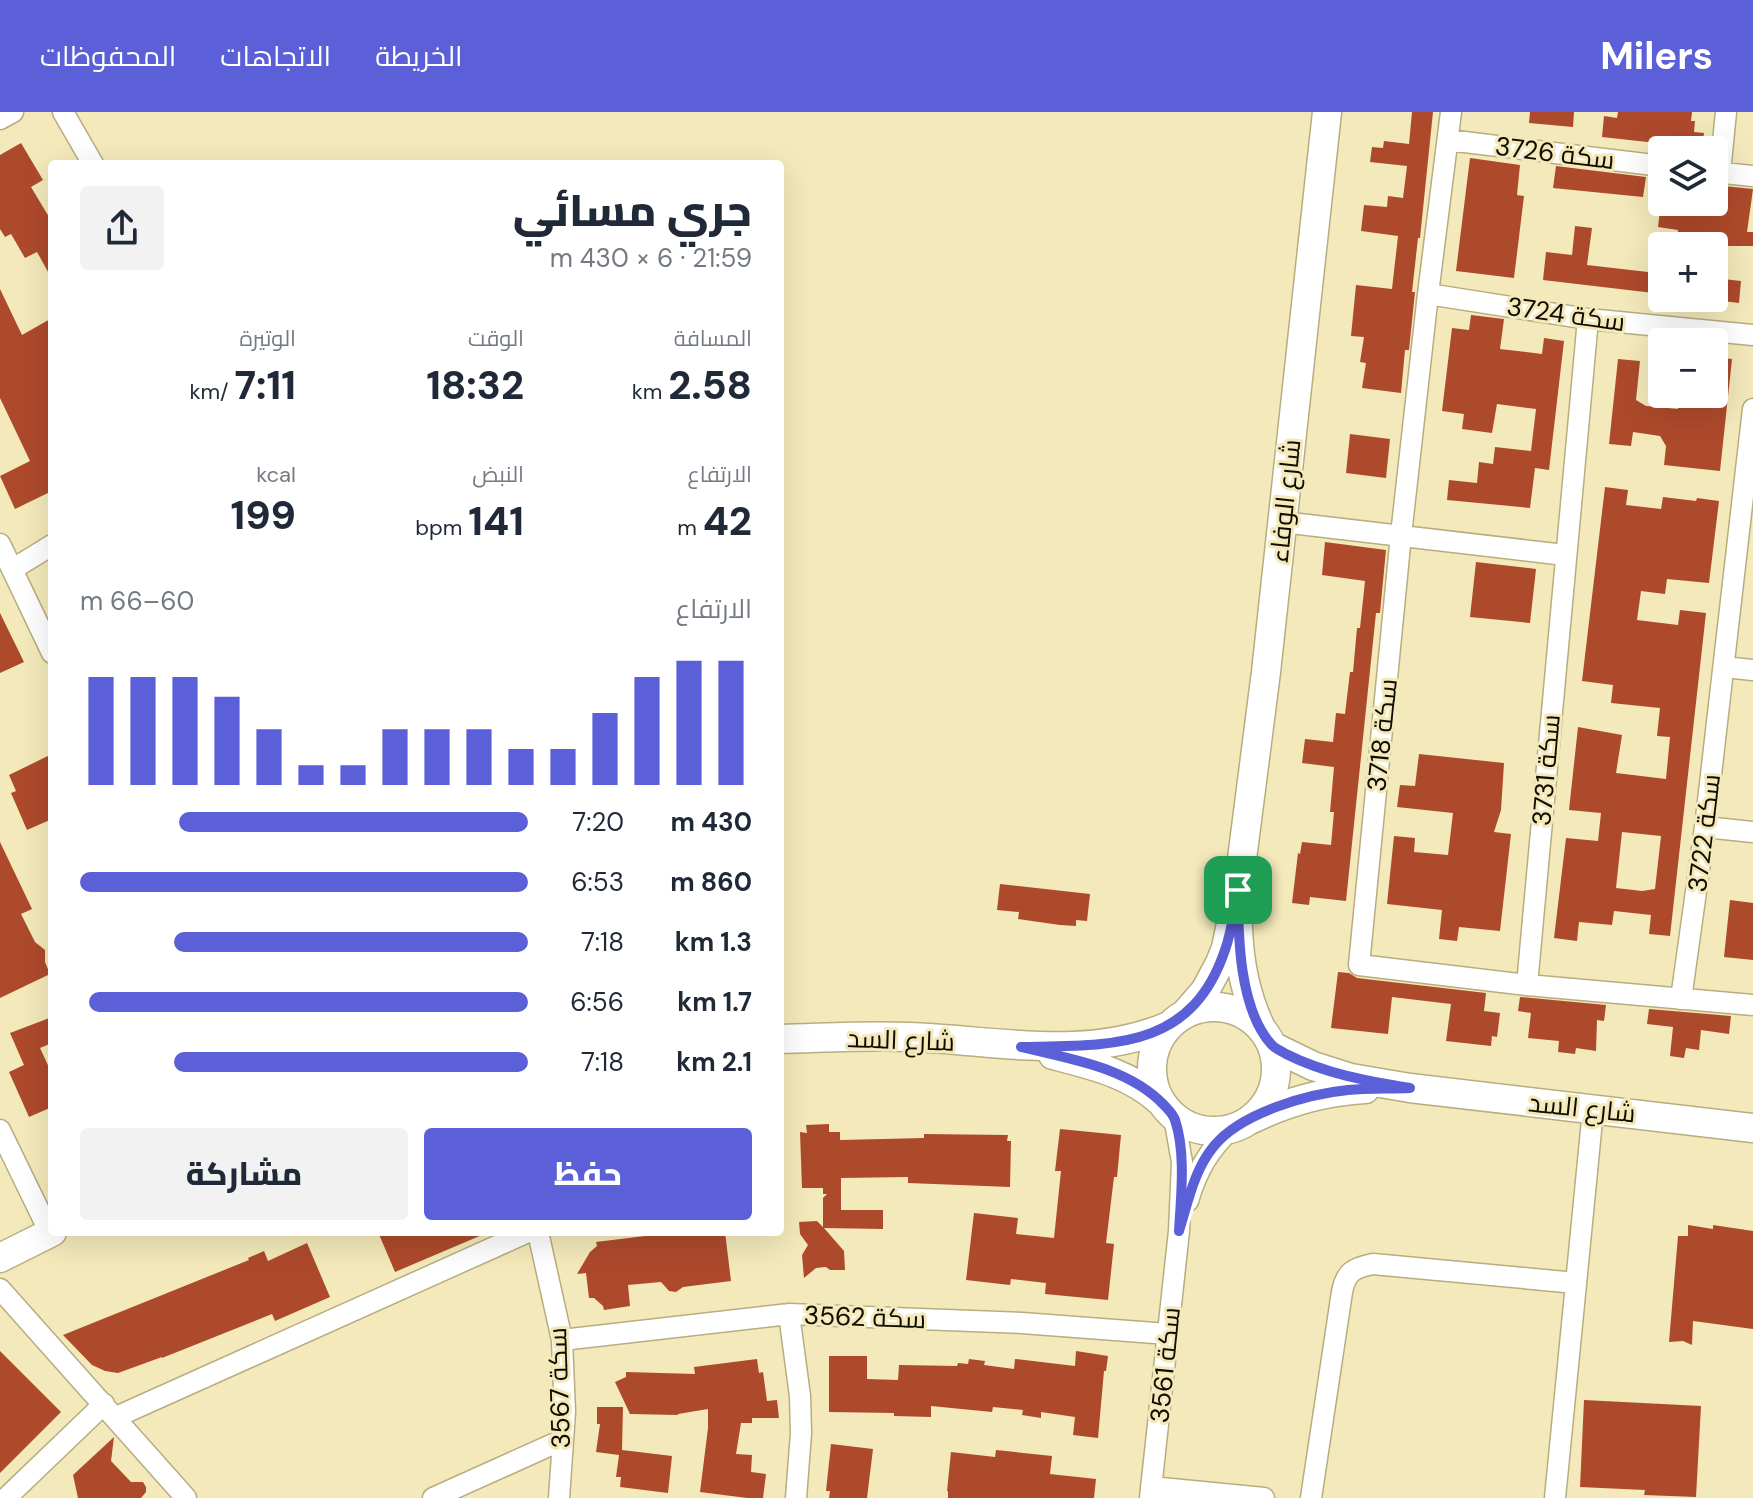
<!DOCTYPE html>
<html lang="ar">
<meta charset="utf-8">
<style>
body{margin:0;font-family:"DM Sans",Cairo,sans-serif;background:#f2f2f3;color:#1f2937;direction:rtl;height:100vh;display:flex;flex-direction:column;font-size:30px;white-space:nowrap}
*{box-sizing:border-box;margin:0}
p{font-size:26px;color:#747a83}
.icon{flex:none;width:44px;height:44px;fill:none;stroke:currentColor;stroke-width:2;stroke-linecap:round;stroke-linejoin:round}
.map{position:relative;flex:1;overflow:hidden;direction:ltr}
.panel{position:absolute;left:48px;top:48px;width:736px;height:1076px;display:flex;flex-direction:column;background:#fff;border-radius:8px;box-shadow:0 8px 32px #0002;direction:rtl}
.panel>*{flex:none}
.tools{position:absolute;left:1648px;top:24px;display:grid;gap:16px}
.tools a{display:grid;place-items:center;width:80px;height:80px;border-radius:8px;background:#fff;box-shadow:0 8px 32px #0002;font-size:40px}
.pin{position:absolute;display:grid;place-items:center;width:68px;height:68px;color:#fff;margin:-34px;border-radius:16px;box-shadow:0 4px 12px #0006}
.round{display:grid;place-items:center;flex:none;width:84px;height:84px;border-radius:8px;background:#f2f2f3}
.overview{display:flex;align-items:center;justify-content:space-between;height:136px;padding:0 32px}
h1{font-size:44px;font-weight:800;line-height:60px}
.stats{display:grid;grid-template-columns:repeat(3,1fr);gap:12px;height:136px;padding:8px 32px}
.stats div{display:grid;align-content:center}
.stats b{font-size:40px;font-weight:800}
.stats small{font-size:22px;font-weight:400}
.stats p{font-size:22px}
.chart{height:224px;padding:16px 32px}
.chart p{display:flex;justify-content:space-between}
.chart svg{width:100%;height:144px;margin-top:8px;stroke:#5c60d8;stroke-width:6}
.cta{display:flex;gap:16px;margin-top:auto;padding:16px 32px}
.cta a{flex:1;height:92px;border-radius:8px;background:#5c60d8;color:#fff;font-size:32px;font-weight:800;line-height:92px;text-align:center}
.cta a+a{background:#f2f2f3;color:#1f2937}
ul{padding:0 32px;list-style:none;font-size:26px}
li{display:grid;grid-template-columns:128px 96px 1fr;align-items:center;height:60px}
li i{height:20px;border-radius:10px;background:#5c60d8}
header{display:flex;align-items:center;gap:48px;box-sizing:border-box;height:112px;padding:0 40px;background:#5c60d8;color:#fff}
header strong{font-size:38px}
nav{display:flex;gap:44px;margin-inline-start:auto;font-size:28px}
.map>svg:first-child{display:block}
.building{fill:#ae4a2c;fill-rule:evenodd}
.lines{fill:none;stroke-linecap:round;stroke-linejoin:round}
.street-casing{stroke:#b7ad80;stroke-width:23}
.secondary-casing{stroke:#b7ad80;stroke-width:31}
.street{stroke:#fff;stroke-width:20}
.secondary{stroke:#fff;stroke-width:28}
.route-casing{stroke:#fff;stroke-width:16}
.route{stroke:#5c60d8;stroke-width:10}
.labels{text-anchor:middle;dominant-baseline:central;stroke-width:6;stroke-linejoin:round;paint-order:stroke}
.street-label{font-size:26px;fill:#100c00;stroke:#f3e9ba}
</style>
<header>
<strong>Milers</strong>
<nav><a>الخريطة</a><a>الاتجاهات</a><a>المحفوظات</a></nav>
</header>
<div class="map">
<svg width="1753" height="1386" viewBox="0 0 1753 1386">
<rect width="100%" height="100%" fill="#f3e9ba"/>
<path class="building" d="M1412,0H1433L1420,126H1418L1412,180H1415L1409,238H1405L1401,281L1362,276L1366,251L1360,250L1364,225L1351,224L1356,173L1392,177L1398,124L1361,119L1364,93L1387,95L1388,84L1403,86L1407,54L1370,50L1372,35L1383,36L1384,29L1409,32Z
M1530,0H1574L1573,15L1529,11Z
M1618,0H1692L1691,9H1695L1694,20L1704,21L1702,36L1602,25L1604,4L1617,6Z
M21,31L43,68L31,75L52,110V167L37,140L25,146L11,122L5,125L0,117V43Z
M1470,46L1520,53L1517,83L1524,84L1514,166L1456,159Z
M1556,54L1646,65L1643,85L1553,76Z
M1714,73L1753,77L1747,120H1753V134H1676L1678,118L1658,115L1661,90H1714Z
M1575,114L1592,116L1587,153L1648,160V156L1662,158V182L1543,168L1546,140L1572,143Z
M1714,166L1741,169L1739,191L1714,188Z
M0,177L22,223L52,206V379L15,397L0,364L30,349L0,286Z
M1471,203L1504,207L1500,237L1542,242L1544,226L1564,229L1549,358L1535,356L1530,396L1447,388L1449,368L1477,371L1479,350L1493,352L1495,335L1531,339L1536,297L1497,292L1492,321L1462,317L1464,302L1442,299L1452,216L1469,218Z
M1714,245L1732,247L1720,359L1664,353L1666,334L1660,324L1633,320L1631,334L1609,332L1618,247L1640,249L1636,288L1646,294L1678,297L1680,282H1714Z
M1350,322L1390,327L1386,366L1346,361Z
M1605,375L1628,378L1626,393L1661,397L1663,385L1696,389L1697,386L1719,389L1709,471L1667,467L1665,482L1641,479L1637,508L1678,513L1680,498L1706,501L1670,824L1649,822L1651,803L1614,799L1612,813L1579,810L1577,829L1554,826L1566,726L1598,729L1601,701L1569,698L1578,615L1622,623L1616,661L1666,667L1670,625L1657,624L1660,596L1611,591L1613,573L1582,569ZM1622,720L1661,724L1655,777L1642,779L1616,776Z
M1325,430L1386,438L1380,501H1376L1346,789L1310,785L1309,793L1292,791L1298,741L1300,742L1302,730L1331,733L1334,700H1330L1334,655L1302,651L1305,627L1333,630L1336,601L1345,602L1350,560H1353L1357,516H1360L1365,469L1322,463Z
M1476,450L1536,457L1530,511L1470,505Z
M0,501L24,550L0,561Z
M52,642V707L27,718L11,681L16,679L9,663Z
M1419,642L1504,651L1501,698L1494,720L1511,722L1500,819L1459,815L1457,829L1439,827L1442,798L1387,792L1394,724L1415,726L1414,740L1448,743L1453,701L1397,695L1400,673L1415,674Z
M0,730L32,797L21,802L35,830L45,838V850L50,862L0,886Z
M1000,772L1090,782L1087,809L1076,808V814L1060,813L1018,807L1019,800L997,798Z
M1730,788L1753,791V848L1724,845Z
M1338,860L1349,861L1357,866L1486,881L1484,899L1500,901L1497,925L1492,924L1491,934L1446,929L1451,892L1392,885L1388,922L1331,916Z
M1520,885L1606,893L1604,909L1597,908L1596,939L1576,936L1575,942L1558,940L1559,929L1528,926L1531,901L1518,899Z
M1649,897L1731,904L1729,922L1701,918L1699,938L1686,936L1684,946L1670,944L1673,915L1647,912Z
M52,905V931L40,936L52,962V995L29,1005L9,960L24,953L10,921Z
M829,1012V1020H840V1028L924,1026V1022L1008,1023L1007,1029H1011L1010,1075L908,1071V1065L841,1066V1098H883V1117L824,1116L844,1139L845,1158H830L826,1155L816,1156L804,1166L802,1143L808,1133L800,1122L799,1110L817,1109L823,1115V1086L827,1082H823V1076H802L800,1020L807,1021L806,1013Z
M1060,1017L1121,1023L1117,1065H1114L1106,1131L1114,1132L1108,1188L1045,1182L1046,1171L1011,1167L1010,1173L966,1168L974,1101L1018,1106L1016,1122L1054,1126L1061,1059H1055Z
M1688,1113L1713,1117V1113L1753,1119V1217L1693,1209L1692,1233L1683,1229L1669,1230L1678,1124H1688Z
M378,1120H489L395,1160Z
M678,1120V1123L684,1122L685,1124L725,1120L731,1169L683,1175L676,1180L669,1179L661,1170L628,1173L630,1194L604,1198L603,1194L594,1186H589L586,1161L577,1162L590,1140L597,1134L596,1130Z
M307,1131L330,1185L275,1209L272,1202L162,1246V1245L118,1261L105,1259L92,1253L63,1223L249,1148L248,1146L264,1139L268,1149Z
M0,1239L61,1300L0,1361Z
M1076,1239L1108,1244L1106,1259H1104L1098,1326L1073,1323L1075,1305L1041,1300V1306L1022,1303L1023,1298L993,1295L992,1300L931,1294V1305L894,1304V1301L829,1300V1244H867V1267L898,1268L899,1253L957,1254L958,1251L968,1252L969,1247L985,1249L984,1253L1014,1257L1015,1247L1075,1254Z
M757,1247L759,1261L763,1260L767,1289L777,1288L779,1306H752V1311H741L736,1342L752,1343L751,1360L766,1362L763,1386H747L700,1380L708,1316V1297L678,1302V1303L630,1302L615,1270L626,1265V1260L695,1262L694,1255Z
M1584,1288L1701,1294L1696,1385L1644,1383L1645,1378L1580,1375Z
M597,1295H623L622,1338L672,1344L668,1381L620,1375L621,1365H616L619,1343L596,1340L600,1312H597Z
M114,1325L111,1349L131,1370H143L146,1375V1380L141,1386H78L73,1363Z
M831,1332L873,1337L867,1386H829L830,1379H826Z
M996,1338L1052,1344L1050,1362L1096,1367L1094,1386H948V1379H947L951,1340L995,1345Z"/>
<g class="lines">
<g class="street-casing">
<path id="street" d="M63,0L93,52
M1451,0L1428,182L1401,423L1359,853L1527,873L1753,893
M0,7L13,0
M1448,28L1662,54
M1714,60L1753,64
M1720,60L1726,0
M1428,182L1588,207L1753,223
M1282,410L1565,443
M0,432L52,541
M13,457L52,433
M1724,555L1753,558
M1705,715L1753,720
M1527,873L1588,207
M1681,887L1705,715L1753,297
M0,1018L50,1121
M1188,1089C1197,1058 1209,1038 1232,1016
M538,1120L562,1228L565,1300L559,1386
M0,1177L186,1386
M789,1202L800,1284L801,1321L796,1386
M562,1228L789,1202L1022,1211L1168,1222
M116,1305L528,1120
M1151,1375L1264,1386
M6,1386L104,1292
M433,1386L562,1328
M1150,1386L1179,1119L1182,1050L1174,1005
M1311,1386L1342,1180C1346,1160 1353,1156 1373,1152L1576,1171
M1555,1386L1593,998"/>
</g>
<g class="secondary-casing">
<path id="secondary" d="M1238,815C1239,849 1246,885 1261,916
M1152 957a62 62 0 1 1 124 0a62 62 0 1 1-124 0Z
M1185,902L1205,879L1220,851L1226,836L1238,778L1266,560L1327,0
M780,927C823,926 866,923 909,925C997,928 1084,950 1169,914
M1272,934L1313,954L1351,966L1410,976L1753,1016
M1053,943C1092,953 1131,962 1161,990
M1252,1007C1287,990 1326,979 1365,977
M0,1146L52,1120"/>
</g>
<use href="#street" class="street"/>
<use href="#secondary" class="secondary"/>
</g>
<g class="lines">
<g class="route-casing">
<path id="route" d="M1238,778C1238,823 1239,896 1271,932C1274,936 1281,939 1286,942C1326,962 1367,969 1410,976C1390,977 1369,976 1348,978C1307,982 1241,1001 1214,1034C1194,1058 1188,1090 1179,1119C1181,1085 1186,1040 1175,1008C1173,1002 1168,997 1164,993C1128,955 1069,947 1021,935C1111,933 1191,939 1225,838C1232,819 1234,798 1238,778Z"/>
</g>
<use href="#route" class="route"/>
</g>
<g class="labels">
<g class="street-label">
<text transform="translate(1555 41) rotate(7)">سكة 3726</text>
<text transform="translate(1566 202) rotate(8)">سكة 3724</text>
<text transform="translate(1285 389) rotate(-84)">شارع الوفاء</text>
<text transform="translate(1382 623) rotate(-84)">سكة 3718</text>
<text transform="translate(1546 658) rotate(-85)">سكة 3731</text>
<text transform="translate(1704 721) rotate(-83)">سكة 3722</text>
<text transform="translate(901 928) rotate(2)">شارع السد</text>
<text transform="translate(1582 996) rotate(6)">شارع السد</text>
<text transform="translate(865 1205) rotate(2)">سكة 3562</text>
<text transform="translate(1165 1253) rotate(-84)">سكة 3561</text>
<text transform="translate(559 1276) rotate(-92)">سكة 3567</text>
</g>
</g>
</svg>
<div class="tools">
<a><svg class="icon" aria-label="layers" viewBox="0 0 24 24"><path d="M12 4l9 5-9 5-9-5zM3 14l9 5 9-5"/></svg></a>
<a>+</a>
<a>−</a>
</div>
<div class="pin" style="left:1238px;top:778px;background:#1e9e55"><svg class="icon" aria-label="arrive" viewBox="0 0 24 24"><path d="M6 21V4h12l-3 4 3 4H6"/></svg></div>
<section class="panel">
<div class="overview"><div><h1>جري مسائي</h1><p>21:59 · 6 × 430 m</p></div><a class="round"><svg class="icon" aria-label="share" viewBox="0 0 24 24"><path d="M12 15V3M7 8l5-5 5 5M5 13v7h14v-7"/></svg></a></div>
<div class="stats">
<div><p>المسافة</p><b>2.58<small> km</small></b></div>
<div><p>الوقت</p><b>18:32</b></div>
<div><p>الوتيرة</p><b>7:11<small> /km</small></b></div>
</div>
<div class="stats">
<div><p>الارتفاع</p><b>42<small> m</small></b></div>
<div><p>النبض</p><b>141<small> bpm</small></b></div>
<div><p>kcal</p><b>199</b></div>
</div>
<div class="chart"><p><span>الارتفاع</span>60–66 m</p>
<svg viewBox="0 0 160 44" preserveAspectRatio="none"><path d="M5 44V11M15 44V11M25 44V11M35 44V17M45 44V27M55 44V38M65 44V38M75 44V27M85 44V27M95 44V27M105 44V33M115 44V33M125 44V22M135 44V11M145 44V6M155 44V6"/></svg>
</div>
<ul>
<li><b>430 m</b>7:20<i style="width:78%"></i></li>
<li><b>860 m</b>6:53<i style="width:100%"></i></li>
<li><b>1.3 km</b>7:18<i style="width:79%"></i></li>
<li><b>1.7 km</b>6:56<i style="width:98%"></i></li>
<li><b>2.1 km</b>7:18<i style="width:79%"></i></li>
</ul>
<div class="cta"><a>حفظ</a><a>مشاركة</a></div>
</section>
</div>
